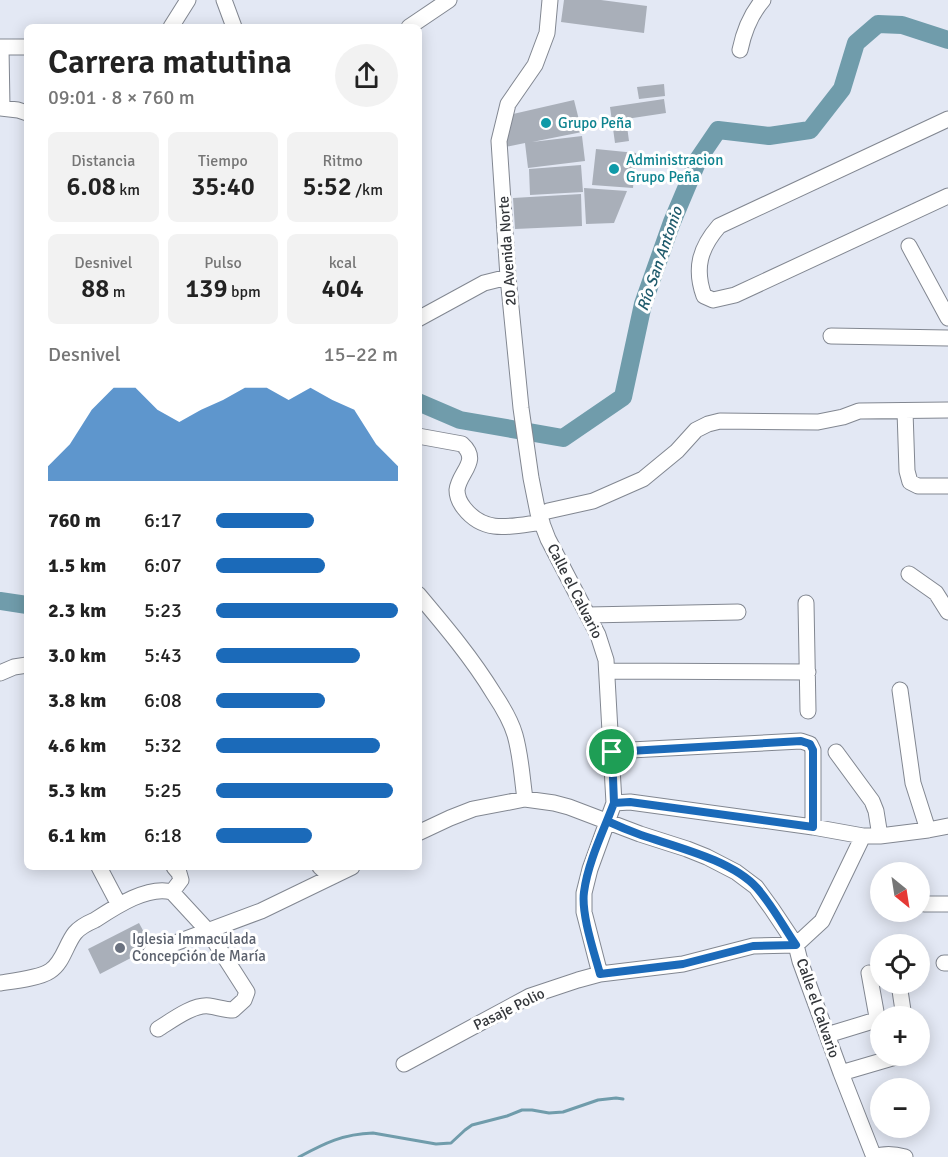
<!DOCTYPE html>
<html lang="es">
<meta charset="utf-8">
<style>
body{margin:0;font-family:Signika,sans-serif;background:#f2f2f2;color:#222;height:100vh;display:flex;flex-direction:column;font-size:22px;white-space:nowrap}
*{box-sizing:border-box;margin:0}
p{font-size:20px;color:#767676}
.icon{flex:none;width:33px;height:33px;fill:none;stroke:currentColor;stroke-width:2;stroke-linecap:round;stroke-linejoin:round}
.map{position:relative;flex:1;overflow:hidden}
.sheet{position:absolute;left:24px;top:24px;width:398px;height:846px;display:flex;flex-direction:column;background:#fff;border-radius:9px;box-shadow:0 3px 15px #0003}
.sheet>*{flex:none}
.needle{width:39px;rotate:150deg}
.buttons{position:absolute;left:870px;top:862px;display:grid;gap:12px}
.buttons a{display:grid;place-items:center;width:60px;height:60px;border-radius:50%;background:#fff;box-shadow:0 3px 15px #0003;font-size:30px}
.pin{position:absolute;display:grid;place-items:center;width:51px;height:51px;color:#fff;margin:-26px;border:3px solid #fff;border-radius:50%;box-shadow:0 2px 6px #0007}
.round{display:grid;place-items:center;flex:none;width:63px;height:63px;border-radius:32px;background:#f2f2f2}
.summary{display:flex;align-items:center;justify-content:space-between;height:102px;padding:0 24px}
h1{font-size:33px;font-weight:600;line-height:45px}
.figures{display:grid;grid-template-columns:repeat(3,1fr);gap:9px;height:102px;padding:6px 24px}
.figures div{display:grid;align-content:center;border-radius:9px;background:#f2f2f2;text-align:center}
.figures b{font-size:26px;font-weight:600}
.figures small{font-size:16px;font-weight:400}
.figures p{font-size:16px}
.chart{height:168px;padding:12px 24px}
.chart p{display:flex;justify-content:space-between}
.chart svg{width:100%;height:108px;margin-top:6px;fill:#1b6ab9;opacity:.7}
ul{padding:0 24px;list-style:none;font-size:20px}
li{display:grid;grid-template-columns:96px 72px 1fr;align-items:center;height:45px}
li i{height:15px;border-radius:8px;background:#1b6ab9}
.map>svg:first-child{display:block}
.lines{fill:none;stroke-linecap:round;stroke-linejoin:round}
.stream{stroke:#709cab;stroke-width:3}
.river{stroke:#709cab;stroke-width:18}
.building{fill:#a9afb9}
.minor-casing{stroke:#828791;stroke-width:17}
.minor{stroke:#fff;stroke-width:15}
.route-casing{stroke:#fff;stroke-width:12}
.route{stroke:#1b6ab9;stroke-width:8}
.culture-dot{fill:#0f9aa8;stroke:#fff;stroke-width:2}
.worship-dot{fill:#6b7280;stroke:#fff;stroke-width:2}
.labels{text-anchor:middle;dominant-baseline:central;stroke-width:6;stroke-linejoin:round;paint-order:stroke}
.culture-label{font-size:15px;fill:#0d838f;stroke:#fff;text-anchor:start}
.street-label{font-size:15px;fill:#33363a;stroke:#fff}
.worship-label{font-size:15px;fill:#5b616d;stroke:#fff;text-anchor:start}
.water-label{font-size:16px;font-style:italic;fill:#215c6d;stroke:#fff}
</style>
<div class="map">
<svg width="948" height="1157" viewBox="0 0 948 1157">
<rect width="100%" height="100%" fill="#e3e8f4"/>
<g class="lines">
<path class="stream" d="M299,1157C325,1143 343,1134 373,1133L436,1144L451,1143L465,1130L472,1125L507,1116L522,1110H532L549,1113L563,1112L598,1100L616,1098L623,1099"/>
<path class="river" d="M418,402L460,420L563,438L623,397L643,304L672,222L699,158L718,130L769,136L810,130L842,89L856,43L878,24L902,25L948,40
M0,601L27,605"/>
</g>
<path class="building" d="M564,0H601L647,6L644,33L561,22Z
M664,84L665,96L639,99L637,87Z
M664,99L666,113L626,119L629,141L615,143L610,107Z
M574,100L582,132L532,142L582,136L585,161L528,168L525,143L505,147L513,114Z
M596,149L636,153L633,188L592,185Z
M581,165L583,192L530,195L529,169Z
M584,188L627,191L614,223L586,224Z
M581,194L582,226L515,229L513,198Z
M139,923L152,947L100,974L88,949Z"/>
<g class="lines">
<g class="minor-casing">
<path id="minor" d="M224,0L234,27
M550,0L547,33L535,65L508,104L499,141L508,277L521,408L531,478L538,513L548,539L598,635L606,660L614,803L590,869L584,893V912L600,974
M171,27L188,0
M409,27L449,0
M0,47H27
M1,47L2,108
M740,50C744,31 750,15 763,0
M0,108L18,110L27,113
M948,119L719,226C700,248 694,268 704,296L713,300L735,295L948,196
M909,246L948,318
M418,319L484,283L508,277
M831,336L948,338
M905,411L907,471L910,482L918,486H948
M418,436L462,444C481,461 459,472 457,490C457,497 460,503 464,508C485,535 512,526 542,522
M548,511L593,501L643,479L677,451L696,430L708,424L720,421L818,422L843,417L859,411L948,410
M909,574L936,593L948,612
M418,594C445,626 472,658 494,694C502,706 511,721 515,735C521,756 522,778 525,799
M806,603L808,711
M588,615L738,612
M608,671L808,672
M0,673L14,667L27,665
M900,690L913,783L928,830
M612,751L801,741L810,744L813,750V827
M836,752L872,801L876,811L880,836
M614,803L630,802L813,827L863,836H880L928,830L948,826
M418,833L450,818L473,809L525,799L554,803L569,807L640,834L687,849L707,857L736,872L756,887L772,909L796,945L800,961L841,1073L874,1157
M99,867L119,905
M320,867L331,877
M172,892L181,880L179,873L174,867
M924,904H948
M796,945L822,921L863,836
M151,952L261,911L352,867
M944,963H948
M0,983C13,981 40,978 50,971C63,963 66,944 75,933C80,927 88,923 95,920C115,907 148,885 172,892L208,931L247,992L244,1000L233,1010C225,1010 217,1007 209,1006C193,1004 171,1021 158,1029
M899,984L904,1017
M827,1035L876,1020L877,1017L869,973
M404,1064L530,996L578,980L600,974L683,964L753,946L796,945
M841,1073L899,1056
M875,1157C885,1153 894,1154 905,1157"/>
</g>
<use href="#minor" class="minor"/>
</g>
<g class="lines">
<g class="route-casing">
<path id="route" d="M612,752L614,803L607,821C618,826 630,831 641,835C676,847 732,860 757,888C772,905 783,926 796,945L753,946L683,964L600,974C594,952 581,914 584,892C588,862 603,832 614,803L630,802L813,827V750L810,744L801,741L612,752"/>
</g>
<use href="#route" class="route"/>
</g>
<g class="culture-dot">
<circle cx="546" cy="123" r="6"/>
<circle cx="614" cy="169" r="6"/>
</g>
<circle class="worship-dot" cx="120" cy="948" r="6"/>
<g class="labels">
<g class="culture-label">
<text x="558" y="123">Grupo Peña</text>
<text x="626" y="160">Administracion<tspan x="626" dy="17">Grupo Peña</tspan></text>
</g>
<g class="street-label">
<text transform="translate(507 251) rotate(-94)">20 Avenida Norte</text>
<text transform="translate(575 591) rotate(63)">Calle el Calvario</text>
<text transform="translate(818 1008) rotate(71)">Calle el Calvario</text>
<text transform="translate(509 1009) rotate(-26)">Pasaje Polio</text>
</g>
<g class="worship-label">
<text x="132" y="939">Iglesia Immaculada<tspan x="132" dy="17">Concepción de María</tspan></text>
</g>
<g class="water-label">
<text transform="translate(660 259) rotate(-71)">Río San Antonio</text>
</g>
</g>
</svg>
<div class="buttons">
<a><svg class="needle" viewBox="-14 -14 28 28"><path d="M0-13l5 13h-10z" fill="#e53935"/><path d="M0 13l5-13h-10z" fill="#767676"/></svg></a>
<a><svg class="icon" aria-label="locate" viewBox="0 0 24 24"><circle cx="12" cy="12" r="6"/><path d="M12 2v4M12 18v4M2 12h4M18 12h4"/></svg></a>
<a>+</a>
<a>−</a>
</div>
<div class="pin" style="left:612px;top:752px;background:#1e9e55"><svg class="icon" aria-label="arrive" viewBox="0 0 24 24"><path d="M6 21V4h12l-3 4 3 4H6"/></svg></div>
<section class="sheet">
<div class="summary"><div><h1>Carrera matutina</h1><p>09:01 · 8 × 760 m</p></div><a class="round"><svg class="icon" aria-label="share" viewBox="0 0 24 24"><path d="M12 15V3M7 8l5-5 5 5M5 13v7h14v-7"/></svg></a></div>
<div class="figures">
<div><p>Distancia</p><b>6.08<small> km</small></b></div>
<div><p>Tiempo</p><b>35:40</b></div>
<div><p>Ritmo</p><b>5:52<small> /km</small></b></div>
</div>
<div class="figures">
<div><p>Desnivel</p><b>88<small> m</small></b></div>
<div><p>Pulso</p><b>139<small> bpm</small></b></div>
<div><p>kcal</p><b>404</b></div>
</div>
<div class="chart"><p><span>Desnivel</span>15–22 m</p>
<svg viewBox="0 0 160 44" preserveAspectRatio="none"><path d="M0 44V38L10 29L20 15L30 6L40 6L50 15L60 20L70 15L80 11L90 6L100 6L110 11L120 6L130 11L140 15L150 29L160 38V44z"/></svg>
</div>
<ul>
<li><b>760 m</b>6:17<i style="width:54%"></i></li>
<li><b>1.5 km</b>6:07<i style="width:60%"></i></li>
<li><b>2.3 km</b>5:23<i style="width:100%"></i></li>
<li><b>3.0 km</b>5:43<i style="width:79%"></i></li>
<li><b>3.8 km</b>6:08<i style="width:60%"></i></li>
<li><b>4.6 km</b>5:32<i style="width:90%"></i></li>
<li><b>5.3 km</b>5:25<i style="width:97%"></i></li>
<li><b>6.1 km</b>6:18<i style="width:53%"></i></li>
</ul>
</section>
</div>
